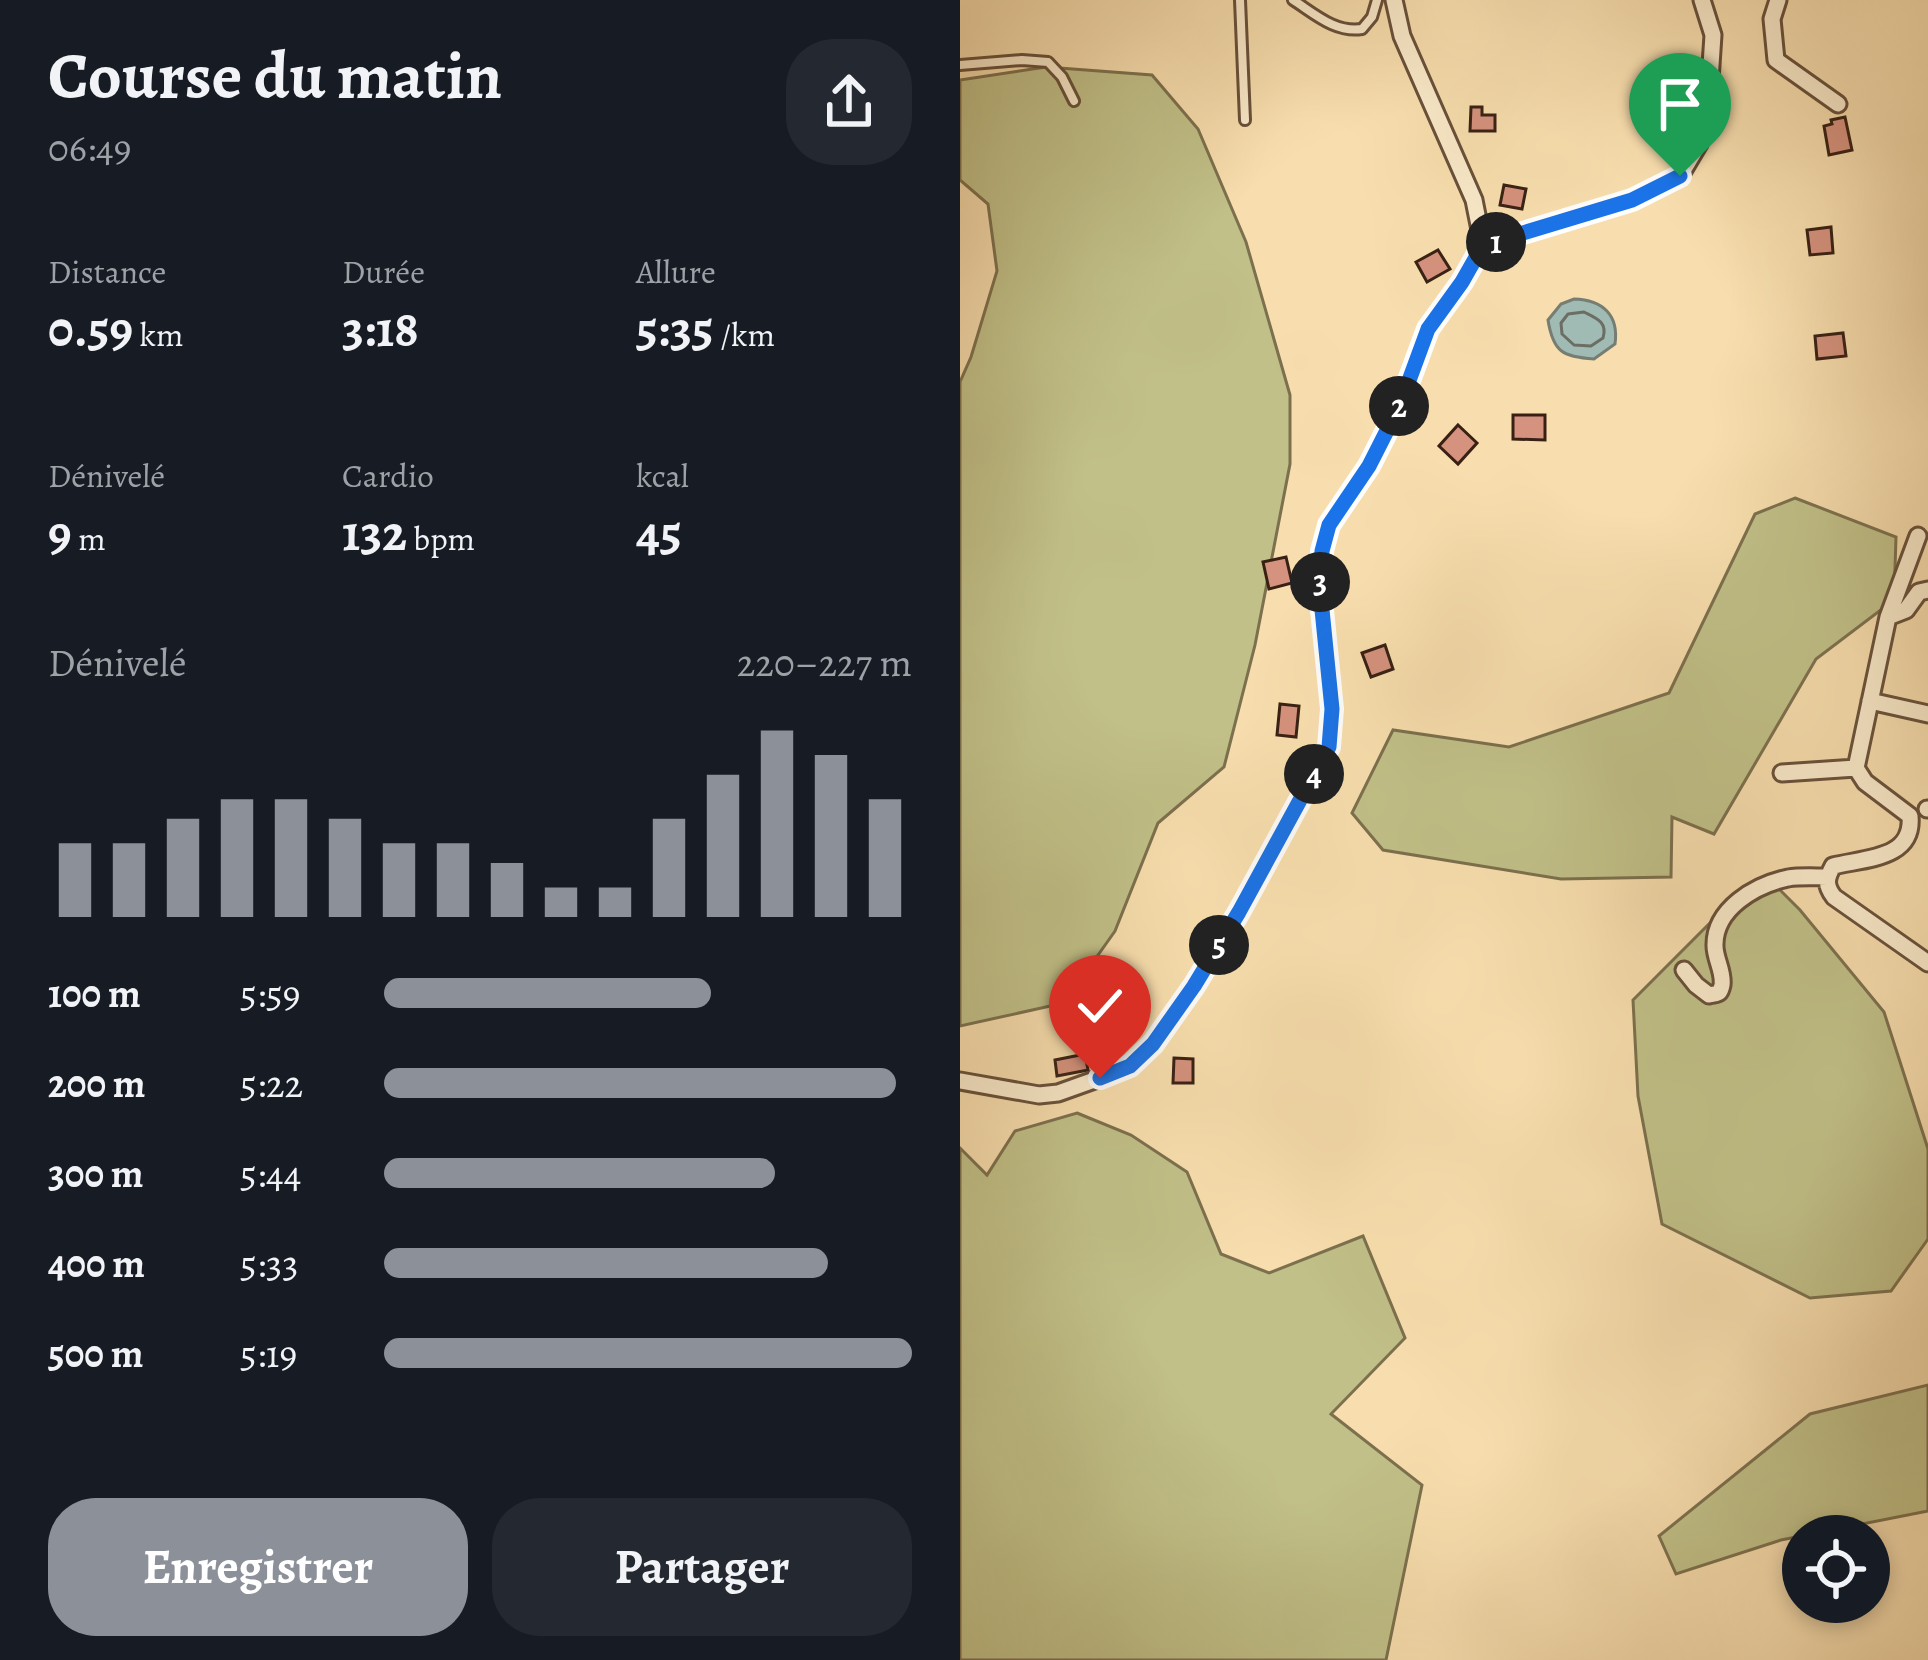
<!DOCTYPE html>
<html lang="fr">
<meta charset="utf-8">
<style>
body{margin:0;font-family:Alegreya,serif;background:#242831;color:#f1f3f6;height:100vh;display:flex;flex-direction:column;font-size:45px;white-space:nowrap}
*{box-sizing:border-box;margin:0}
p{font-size:39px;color:#9ea1a6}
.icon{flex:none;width:66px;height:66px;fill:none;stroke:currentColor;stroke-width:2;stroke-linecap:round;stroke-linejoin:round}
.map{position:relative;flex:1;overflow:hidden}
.panel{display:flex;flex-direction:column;background:#171b24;width:960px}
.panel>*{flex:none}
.controls{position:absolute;left:822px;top:1515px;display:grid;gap:24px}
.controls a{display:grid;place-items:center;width:108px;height:108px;border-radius:50%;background:#171b24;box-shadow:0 6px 18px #0003;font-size:60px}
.pin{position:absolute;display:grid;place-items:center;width:102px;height:102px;color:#fff;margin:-123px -51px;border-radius:50% 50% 50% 0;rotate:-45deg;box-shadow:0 0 12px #0007}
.pin .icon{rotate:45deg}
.km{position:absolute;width:60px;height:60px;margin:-30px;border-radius:50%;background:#222;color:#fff;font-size:33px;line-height:60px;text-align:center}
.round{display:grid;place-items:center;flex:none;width:126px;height:126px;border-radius:48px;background:#242831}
.headline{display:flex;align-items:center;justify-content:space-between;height:204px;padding:0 48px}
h1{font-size:66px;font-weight:700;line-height:90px}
.figures{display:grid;grid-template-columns:repeat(3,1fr);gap:18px;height:204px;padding:12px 48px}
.figures div{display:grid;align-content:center}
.figures b{font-size:51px;font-weight:700}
.figures small{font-size:33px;font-weight:400}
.figures p{font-size:33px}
.chart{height:336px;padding:24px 48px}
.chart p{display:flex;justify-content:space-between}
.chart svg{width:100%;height:216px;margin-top:12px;stroke:#8c9099;stroke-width:6}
.button{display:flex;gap:24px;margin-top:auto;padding:24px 48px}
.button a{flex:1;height:138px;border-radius:48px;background:#8c9099;color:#fff;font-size:48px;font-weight:700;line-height:138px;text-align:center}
.button a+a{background:#242831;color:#f1f3f6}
ul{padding:0 48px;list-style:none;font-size:39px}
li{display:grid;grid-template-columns:192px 144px 1fr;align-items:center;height:90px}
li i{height:30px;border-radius:15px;background:#8c9099}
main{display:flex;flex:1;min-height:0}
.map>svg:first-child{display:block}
.green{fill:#c1c088;stroke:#7c704e;stroke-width:3}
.water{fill:#a0bbb3;stroke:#767d73;stroke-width:3}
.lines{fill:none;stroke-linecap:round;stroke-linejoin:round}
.shore{stroke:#6c6e64;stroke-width:3}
.building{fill:#d5927e;stroke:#382114;stroke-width:3}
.lane-casing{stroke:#68503a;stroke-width:14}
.street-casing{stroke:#68503a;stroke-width:21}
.lane{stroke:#faeaca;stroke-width:8}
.street{stroke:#faeaca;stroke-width:15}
.route-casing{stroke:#fff;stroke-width:24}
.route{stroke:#1a73e8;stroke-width:15}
</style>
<main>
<section class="panel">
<div class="headline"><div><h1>Course du matin</h1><p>06:49</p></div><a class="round"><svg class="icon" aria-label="share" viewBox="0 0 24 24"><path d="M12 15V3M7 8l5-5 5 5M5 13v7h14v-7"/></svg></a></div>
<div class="figures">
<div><p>Distance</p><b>0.59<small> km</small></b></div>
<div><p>Durée</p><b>3:18</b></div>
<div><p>Allure</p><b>5:35<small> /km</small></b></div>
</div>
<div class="figures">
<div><p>Dénivelé</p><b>9<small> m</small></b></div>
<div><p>Cardio</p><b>132<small> bpm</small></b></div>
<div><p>kcal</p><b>45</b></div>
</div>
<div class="chart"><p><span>Dénivelé</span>220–227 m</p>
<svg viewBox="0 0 160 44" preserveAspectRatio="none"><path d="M5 44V29M15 44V29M25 44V24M35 44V20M45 44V20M55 44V24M65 44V29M75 44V29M85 44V33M95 44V38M105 44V38M115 44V24M125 44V15M135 44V6M145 44V11M155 44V20"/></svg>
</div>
<ul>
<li><b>100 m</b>5:59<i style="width:62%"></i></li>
<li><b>200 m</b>5:22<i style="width:97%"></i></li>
<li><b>300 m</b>5:44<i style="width:74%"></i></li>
<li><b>400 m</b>5:33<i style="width:84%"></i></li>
<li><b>500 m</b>5:19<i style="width:100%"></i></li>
</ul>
<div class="button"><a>Enregistrer</a><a>Partager</a></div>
</section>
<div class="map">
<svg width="968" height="1660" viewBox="0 0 968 1660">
<rect width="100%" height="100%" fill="#f8deae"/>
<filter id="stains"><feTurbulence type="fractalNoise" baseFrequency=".00167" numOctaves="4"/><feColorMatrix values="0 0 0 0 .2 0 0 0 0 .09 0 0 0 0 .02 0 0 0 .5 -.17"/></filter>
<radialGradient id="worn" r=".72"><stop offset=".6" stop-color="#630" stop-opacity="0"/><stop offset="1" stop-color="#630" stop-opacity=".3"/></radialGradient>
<path class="green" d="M86,67L192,75L238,129L286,242L330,395V464L295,645L264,767L198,823L155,931L104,1003L0,1026V382L11,357L37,271L28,204L0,180V80Z
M835,498L936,537L934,600L856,659L754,834L712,817L711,877L601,879L423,850L392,813L433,730L549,747L709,693L795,514Z
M814,884L840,910L924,1012L968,1149V1239L931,1291L850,1298L702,1224L678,1096L673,1000L749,924Z
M117,1113L171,1135L227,1172L261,1254L309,1273L403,1236L445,1338L371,1414L462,1485L426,1660H0V1148L27,1175L55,1131Z
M968,1385V1511L821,1540L716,1574L699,1536L850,1414Z"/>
<path class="water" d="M614,299C643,300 659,315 655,344L634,359C603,357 593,352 588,320L601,304Z"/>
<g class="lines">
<path class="shore" d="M624,312C636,318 648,322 643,338L631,346L614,345L602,334L601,323L608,314Z"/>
</g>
<path class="building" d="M511,107H522V115H535V131H510Z
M885,117L892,150L869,155L864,126L872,124L871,120Z
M544,185L566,189L562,209L540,205Z
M871,227L873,253L850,255L847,230Z
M478,250L490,269L467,282L456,262Z
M883,333L886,356L857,359L855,336Z
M553,415H585V440L553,439Z
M498,425L517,443L498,464L479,446Z
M326,557L332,583L309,589L303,562Z
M425,645L433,669L411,677L402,653Z
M320,704L339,706L336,737L317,735Z
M125,1054L128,1070L97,1076L95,1060Z
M214,1058L233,1059V1083H213Z"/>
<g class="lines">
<g class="lane-casing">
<path id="lane" d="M280,0L285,120
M333,0C355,14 375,33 402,29L412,17L417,0
M0,65L62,60L88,62L102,77L114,101"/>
</g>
<g class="street-casing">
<path id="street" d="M818,0L812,19L816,60L878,104
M523,245L672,200L720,176L739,144L748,110L753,35L742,0
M958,536L928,617L896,768L905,782L950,816C954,859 906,858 873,866C866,879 865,885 874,897L968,963
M928,617L946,610L959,592L968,590
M910,701L968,714
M822,773L896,768
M967,809H968
M724,970L736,985L749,995C758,993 760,995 762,985C764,972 755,959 755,946C754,909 795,885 828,878C840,876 854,877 867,877
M0,1081L79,1095L98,1093L140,1078L170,1066L193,1044L234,987L279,912L369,747L372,709L360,590L362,551L369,525L409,467L440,405L468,329L503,282L523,245L514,200L442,36L434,0"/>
</g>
<use href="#lane" class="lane"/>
<use href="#street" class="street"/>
</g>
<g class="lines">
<g class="route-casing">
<path id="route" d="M140,1078L170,1066L193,1044L234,986L279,912L369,747L372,709L360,590L362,551L369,525L409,466L440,405L468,329L502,282L523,245L672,200L720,176"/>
</g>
<use href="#route" class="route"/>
</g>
<rect width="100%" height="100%" filter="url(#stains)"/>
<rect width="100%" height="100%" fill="url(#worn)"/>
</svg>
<div class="controls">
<a><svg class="icon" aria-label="locate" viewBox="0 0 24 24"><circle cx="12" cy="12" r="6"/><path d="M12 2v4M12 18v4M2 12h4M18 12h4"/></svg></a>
</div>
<div class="pin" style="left:720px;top:176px;background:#1e9e55"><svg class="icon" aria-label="arrive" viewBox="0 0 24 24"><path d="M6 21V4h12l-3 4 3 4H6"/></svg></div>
<div class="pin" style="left:140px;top:1078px;background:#d93025"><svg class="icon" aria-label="check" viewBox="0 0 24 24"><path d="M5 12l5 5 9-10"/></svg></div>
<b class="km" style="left:536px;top:242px">1</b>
<b class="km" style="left:439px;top:406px">2</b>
<b class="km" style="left:360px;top:582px">3</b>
<b class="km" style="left:354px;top:774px">4</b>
<b class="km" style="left:259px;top:945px">5</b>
</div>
</main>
